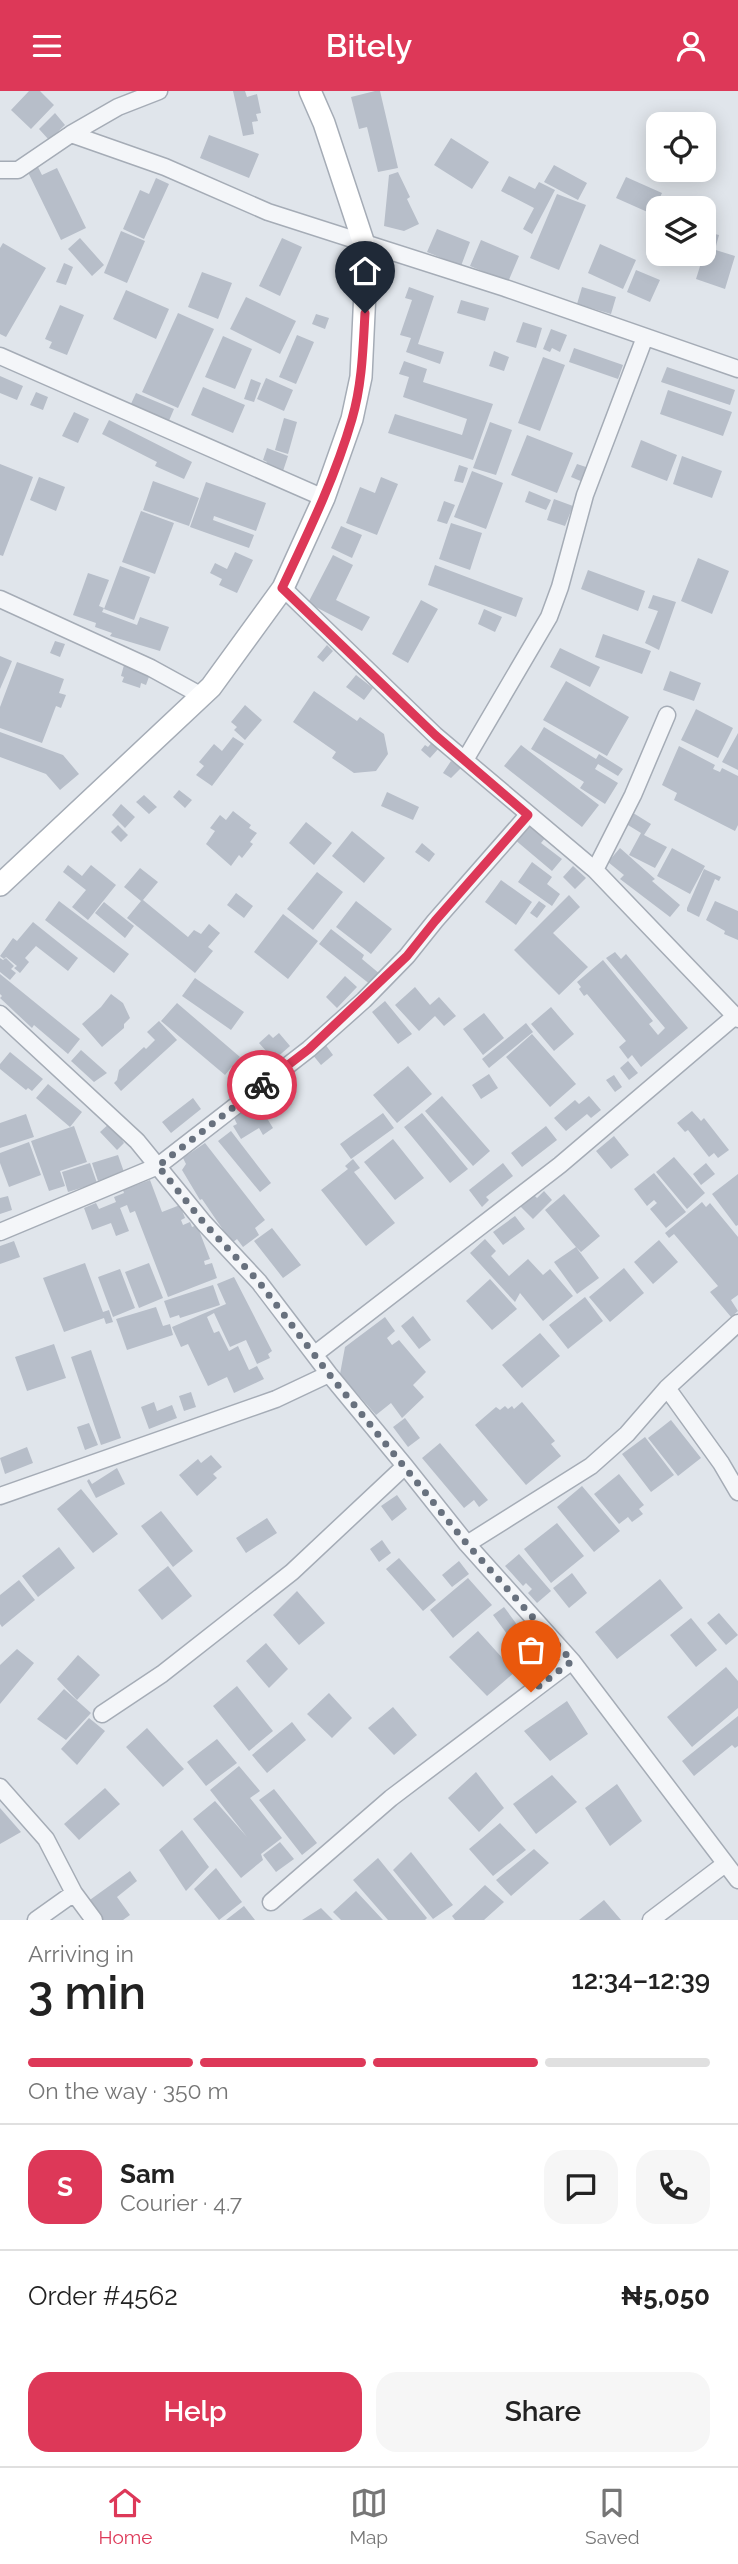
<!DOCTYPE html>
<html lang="en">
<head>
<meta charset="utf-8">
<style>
	body { margin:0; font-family:Raleway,sans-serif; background:#f6f6f6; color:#222; height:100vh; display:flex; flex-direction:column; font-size:26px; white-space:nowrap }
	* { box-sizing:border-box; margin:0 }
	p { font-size:23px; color:#767676 }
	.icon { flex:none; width:38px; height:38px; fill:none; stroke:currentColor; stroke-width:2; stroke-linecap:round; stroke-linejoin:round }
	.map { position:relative; height:1829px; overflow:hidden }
	.panel { display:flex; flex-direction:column; background:#fff; flex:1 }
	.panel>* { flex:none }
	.buttons { position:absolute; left:646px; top:21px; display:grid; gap:14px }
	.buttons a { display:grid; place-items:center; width:70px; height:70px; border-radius:14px; background:#fff; box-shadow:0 4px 18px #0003; font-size:35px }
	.pin { position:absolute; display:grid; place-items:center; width:60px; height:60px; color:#fff; margin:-72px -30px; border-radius:50% 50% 50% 0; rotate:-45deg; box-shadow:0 0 7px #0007 }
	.pin .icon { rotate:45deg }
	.courier { position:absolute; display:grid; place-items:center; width:70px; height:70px; margin:-35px; border:5px solid #dd3858; border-radius:50%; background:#fff; color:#222; box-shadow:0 2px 9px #0007 }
	.head em { font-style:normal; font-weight:600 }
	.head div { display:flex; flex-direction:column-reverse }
	.head { display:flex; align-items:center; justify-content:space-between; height:119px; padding:0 28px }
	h1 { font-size:46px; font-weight:600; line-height:52px }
	.bar { display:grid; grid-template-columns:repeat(4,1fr); gap:10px 7px; align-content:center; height:84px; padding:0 28px }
	.bar i { height:9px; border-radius:5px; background:#e0e0e0 }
	.bar .selected { background:#dd3858 }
	.bar p { grid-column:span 4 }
	.line { display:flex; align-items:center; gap:18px; padding:0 28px; border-top:2px solid #e0e0e0 }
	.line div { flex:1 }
	.round { display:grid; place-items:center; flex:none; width:74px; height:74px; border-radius:21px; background:#f6f6f6 }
	.primary-button { display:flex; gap:14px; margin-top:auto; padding:14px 28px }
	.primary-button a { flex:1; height:80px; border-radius:21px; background:#dd3858; color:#fff; font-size:28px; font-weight:600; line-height:80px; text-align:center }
	.primary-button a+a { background:#f6f6f6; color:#222 }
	header { display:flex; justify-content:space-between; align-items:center; height:91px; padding:0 28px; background:#dd3858; color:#fff; font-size:32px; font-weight:600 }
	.tab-bar { display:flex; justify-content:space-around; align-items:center; height:98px; border-top:2px solid #e0e0e0; background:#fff; font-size:19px; color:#767676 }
	.tab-bar a { display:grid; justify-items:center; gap:4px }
	.tab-bar .selected { color:#dd3858 }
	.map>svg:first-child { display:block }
	.building { fill:#b7bec9 }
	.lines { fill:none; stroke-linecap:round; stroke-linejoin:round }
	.street-casing { stroke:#a5acb6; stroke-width:19 }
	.secondary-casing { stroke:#a5acb6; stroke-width:24 }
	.street { stroke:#f4f6f9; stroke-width:16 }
	.secondary { stroke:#fff; stroke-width:21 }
	.done { stroke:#68717e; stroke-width:7; stroke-dasharray:0 12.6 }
	.route { stroke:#dd3858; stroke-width:9 }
</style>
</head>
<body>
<header><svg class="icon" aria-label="menu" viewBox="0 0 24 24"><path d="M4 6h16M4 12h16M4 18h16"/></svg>Bitely<svg class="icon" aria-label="person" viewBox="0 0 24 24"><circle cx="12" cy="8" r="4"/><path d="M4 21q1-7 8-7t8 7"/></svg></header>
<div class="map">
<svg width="738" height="1829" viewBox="0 0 738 1829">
	<rect width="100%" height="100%" fill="#e0e5eb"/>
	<path class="building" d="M29,0h11l14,14 -23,24 -20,-19z
		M233,0h12l2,6 10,-3 4,19 -5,1 2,7 -6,1 2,12 -11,2z
		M375,0h5l18,77 -20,4 -11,-45 -8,2 -8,-32z
		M55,22l10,12 -16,15 -10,-11z
		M209,44l50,19 -10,24 -49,-20z
		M451,47l38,24 -17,27 -38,-24z
		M35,70l7,14 15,-7 29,60 -25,12 -36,-74z
		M554,74l33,18 -9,17 -34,-18z
		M398,81l12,25 -3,2 12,25 -15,7 -20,-5 5,-51z
		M509,85l26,13 4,-7 16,8 -23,44 -9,-5 11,-21 -33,-17z
		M626,86l36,16 -10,21 -36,-16z
		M156,87l13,6 -25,55 -21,-10 17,-39 9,4z
		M557,103l29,11 -27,65 -29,-12z
		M437,138l33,13 -9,24 -34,-14z
		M121,140l24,10 -18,42 -23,-10z
		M707,141l12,3 -3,11 -12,-3z
		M80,147l24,27 -12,11 -24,-27z
		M282,147l20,9 -22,49 -21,-10z
		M481,149l38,16 -11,26 -38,-16z
		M3,152l43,25 -40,69 -6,-3v-86z
		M600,153l36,16 -13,29 -35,-16z
		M706,156l29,9 -10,33 -29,-10z
		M64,172l9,4 -7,18 -10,-3z
		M636,179l24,10 -10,22 -23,-10z
		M202,181l30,11 -14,36 -30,-12z
		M409,196l25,9 -16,48 26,8 -4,12 -34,-12 5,-14 -11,-3 12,-35 -7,-2z
		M582,196l34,10 -5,17 -34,-10z
		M126,199l43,19 -13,30 -43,-20z
		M246,206l50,24 -16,33 -50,-25z
		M461,209l28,8 -4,13 -28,-8z
		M60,214l24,10 -17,40 -18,-7 3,-6 -7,-3z
		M178,222l36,16 -36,79 -36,-16z
		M316,223l13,4 -4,11 -13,-5z
		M523,231l19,6 -6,20 -20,-6z
		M551,238l16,6 -7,17 -8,-4 -2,4 -7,-3z
		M297,244l17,7 -18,42 -17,-7z
		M223,245l29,13 -17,40 -30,-12z
		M574,257l49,17 -5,14 -49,-17z
		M494,260l15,6 -5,14 -15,-5z
		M543,266l22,8 -25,66 -22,-8z
		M404,270l23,8 -4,13 70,22 -20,56 -85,-27 7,-19 67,21 5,-16 -64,-22 6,-20 -10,-3z
		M667,276l68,23 -5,15 -69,-23z
		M0,285l23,10 -6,14 -17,-7z
		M266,287l27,12 -9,21 -27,-12z
		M251,288l10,4 -7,19 -10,-3z
		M203,296l42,18 -12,28 -42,-18z
		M668,299l64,22 -9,24 -63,-22z
		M36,301l12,5 -5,13 -13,-5z
		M136,302l38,16 -6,14 -38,-17z
		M74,321l15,7 -11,24 -16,-7z
		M284,327l13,4 -9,32 -13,-4z
		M109,329l83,42 -8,17 -29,-13 2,-4 -55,-28z
		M490,331l22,8 -16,45 -23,-7z
		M527,344l46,18 -16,40 -46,-18z
		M641,349l36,15 -10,26 -36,-14z
		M267,357l21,8 -6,18 -16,-9 1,-3 -4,-2z
		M682,365l40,15 -10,27 -39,-14z
		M0,373l33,13 -30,79 -3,-1z
		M577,373l12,4 -6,14 -12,-5z
		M459,374l9,3 -5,15 -9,-2z
		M472,380l31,12 -17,46 -32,-12z
		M39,386l26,10 -9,24 -26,-11z
		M381,386l17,7 -21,51 -31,-12 14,-36 15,6z
		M153,390l46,17 -10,28 -46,-16z
		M206,391l60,21 -10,28 -42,-15 -1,4 41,15 -5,13 -59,-21z
		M529,400l22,9 -5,10 -21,-8z
		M554,408l19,7 -8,20 -18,-6z
		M444,410l11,4 -8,19 -10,-3z
		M141,420l33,12 -19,51 -33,-12z
		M451,432l31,10 -12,37 -31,-11z
		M341,435l21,9 -10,23 -21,-10z
		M235,461l18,8 -16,33 -18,-8 3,-6 -12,-6 5,-10 12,6z
		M333,464l20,10 -17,35 34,17 -8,14 -54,-28z
		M698,467l31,13 -17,43 -31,-13z
		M435,474l88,33 -7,19 -88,-32z
		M120,475l30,11 -16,43 -30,-11z
		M588,479l57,21 -7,20 -57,-22z
		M88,482l21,7 -10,26 5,2 -2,4 35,13 3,-8 29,10 -9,24 -50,-15 2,-3 -17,-6 1,-4 -23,-8z
		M653,504l23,7 -17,48 -14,-7 13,-32 -10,-3z
		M421,509l17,9 -30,54 -16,-9z
		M484,518l18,8 -7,15 -17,-8z
		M603,543l48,17 -9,23 -47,-17z
		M55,550l10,3 -5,13 -10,-4z
		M327,554l6,6 -10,11 -6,-5z
		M560,557l40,19 -10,20 -40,-20z
		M0,565l12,5 -12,28z
		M17,571l47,17 -5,14 7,2 -5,13 -5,-2 -14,37 -42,-15v-21z
		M124,574l26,9 -4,11 -5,-2 -1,5 -18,-6 2,-5 -3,-1z
		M670,580l31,12 -7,18 -31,-11z
		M356,584l17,13 -9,12 -18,-13z
		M566,590l63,36 -22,39 -64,-36z
		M314,600l43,30 3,-4 24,17 4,20 -12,17 -22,2 -22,-15 4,-6 -43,-30z
		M245,614l17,15 -17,20 -11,-10 3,-3 -6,-5z
		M696,618l37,19 -15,30 -37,-18z
		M544,636l52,32 3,-5 24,15 -5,7 -20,-12 -3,5 23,14 -13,21 -25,-16 4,-6 -53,-33z
		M0,641l63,23 16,19 -19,16 -14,-16 -46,-17z
		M738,642v37l-16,-8z
		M233,646l11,7 -32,42 -16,-11 8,-9 -5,-4 15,-18 8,7z
		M432,651l7,6 -9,10 -9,-8 4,-5 3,2z
		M521,654l78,60 -17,22 -78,-61z
		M679,655l36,19 -2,4 7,3 2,-4 16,8v49l-3,6 -61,-31 3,-7 -15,-8z
		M451,670l10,7 -10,10 -8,-5z
		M179,699l13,10 -7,8 -12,-11z
		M387,701l32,15 -6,13 -32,-14z
		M144,704l13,12 -8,7 -13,-12z
		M121,713l14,13 -10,11 -13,-13z
		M233,720l18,14 -2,3 8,5 -7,9 3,2 -11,14 -3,-3 -8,11 -25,-22 9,-13 -5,-3 10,-13 6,5z
		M630,720l21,13 -7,11 23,12 -12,21 -26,-13 12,-22 -18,-11z
		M306,731l26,21 -18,22 -25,-22z
		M527,731l19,15 -5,6 21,16 -10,12 -38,-32z
		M118,734l10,10 -7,7 -10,-10z
		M352,740l33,27 -21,25 -32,-27z
		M422,752l13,11 -6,8 -14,-10z
		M620,757l35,31 -3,2 28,24 -10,12 -50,-38 4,-4 -16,-13z
		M672,757l33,18 -15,28 -33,-18z
		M532,771l20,15 -5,7 13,10 -8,12 -34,-24z
		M68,774l14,11 9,-11 25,20 -28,35 -16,-13 14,-17 -23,-18z
		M573,775l13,12 -11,11 -12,-12z
		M140,777l18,14 -15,18 45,37 6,-7 7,4 8,-10 11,9 -12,14 5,4 -18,22 -68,-55 14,-17 -17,-14z
		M704,778l17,8 -2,4 -4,-2 -16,38 -12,-6v-3z
		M317,781l26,20 -30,38 -26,-21z
		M501,789l31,22 -16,23 -31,-23z
		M236,802l17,13 -9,12 -17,-13z
		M569,804l11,12 -27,26 35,34 -29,28 -45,-45z
		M59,810l70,53 -15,19 -69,-53z
		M356,810l36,28 -21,25 -35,-27z
		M539,810l7,5 -9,12 -7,-5z
		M715,810l23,10v29l-14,-6 1,-3 -19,-11z
		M104,811l30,24 -9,12 -30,-25z
		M283,823l35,27 -30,38 -34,-27z
		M33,831l45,36 -10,13 -32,-25 -11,12 4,4 -9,11 -6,-5 3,-2 -11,-9 -2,2 -4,-3 13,-18 4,3z
		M331,838l33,26 -2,4 18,15 -9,11 -52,-41z
		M615,861l6,7 5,-5 62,74 -47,39 -9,-12 -4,4 -9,-12 7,-6 -39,-47 -3,2 -5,-7 2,-2 -4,-5 26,-22 50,61 -4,3 9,11 7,-7 -59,-70z
		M0,867l3,2 3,-2 8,8 -3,3 5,4 -6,7 -10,-8z
		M0,883l80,65 -12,15 -34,-29 -2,3 -32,-30 2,-2 -2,-2z
		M345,885l12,11 -20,21 -11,-11z
		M195,887l49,34 -13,18 -49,-34z
		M415,896l15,18 9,-8 17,19 -12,10 -9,-10 -16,15 -24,-26z
		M111,903l12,9 7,15 -6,6v4l-22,19 -20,-23 19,-17z
		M385,910l27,33 -14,10 -26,-32z
		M177,912l63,54 -15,18 -64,-54z
		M551,916l23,27 -20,17 -23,-27z
		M484,922l20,25 -21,17 -20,-26z
		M159,930l18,19 -56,51 -7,-8 3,-3 2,-10 25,-23 2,2 9,-9 -8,-8z
		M526,932l7,9 -44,36 -7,-9z
		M279,942l11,13 -16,14 -15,-17 10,-9 4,4z
		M532,943l44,50 -26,23 -44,-50z
		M325,953l8,11 -12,10 -9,-11z
		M81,959l26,23 -13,9 -23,-21z
		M10,961l33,27 -11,12 -4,-3 -2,2 -26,-21v-5z
		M628,970l10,12 -9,7 -9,-12z
		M408,975l24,28 -35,29 -24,-28z
		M489,983l9,14 -17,11 -9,-14z
		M614,984l8,12 -7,5 -9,-12z
		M48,993l34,28 -12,15 -34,-29z
		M442,1005l48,55 -17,15 -48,-55z
		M589,1005l12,14 -10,8 -4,-4 -21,17 -12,-13 21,-18 4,4z
		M193,1007l8,11 -30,24 -9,-11z
		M257,1011l16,26 -10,7 -4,-7 -18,11 -8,-13 4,-2 -4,-8z
		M692,1020l9,10 3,-3 25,32 -11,8 -4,-5 -5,4 -21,-27 -3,2 -8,-9z
		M383,1022l11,15 -43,31 -11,-15z
		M422,1022l46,56 -18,14 -46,-56z
		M26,1023l8,23 -34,11v-25z
		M111,1031l14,15 -3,3 2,3 -7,7 -17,-18z
		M74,1035l13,36 -27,9 5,15 -16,5 -18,-50z
		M546,1035l11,14 -35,27 -11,-14z
		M231,1040l40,52 -11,9 -42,-51z
		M614,1045l15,19 -18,14 -15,-18z
		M393,1048l31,39 -29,22 -31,-38z
		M29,1051l12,33 -32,12 -9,-24v-10z
		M205,1052l60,77 -10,8 4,7 -16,12 -6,-8 -5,4 -30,-44 -2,1 -18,-30 4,-6 -3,-6z
		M118,1064l6,17 -26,9 -6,-18z
		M674,1066l31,36 -18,16 -31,-37z
		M353,1068l7,9 -6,4 41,51 -29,23 -45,-56 27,-21 -3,-3z
		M90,1072l7,20 -29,9 -6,-20z
		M503,1072l10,13 -27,21 3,3 -7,7 -13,-17z
		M706,1072l9,11 -14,11 -8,-11z
		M654,1082l32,39 -20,16 -16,-19 7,-6 -3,-3 -7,6 -13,-17z
		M738,1083v51l-2,1 -24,-32z
		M150,1089l12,32 18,-7 5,13 -4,2 2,5 7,-3 2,5 5,-2 13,34 -6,2 1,4 7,-2 5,15 -49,19 -33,-86 -5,2 -3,-8 -7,3 9,23 -13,5 -5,-13 -19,7 -8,-22 12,-5 3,6 17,-7 -2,-5 10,-4 -1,-3z
		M544,1100l8,9 -19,19 -13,-13 12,-13 5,5z
		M564,1103l36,42 -19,16 -5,-5 23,31 -22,16 -23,-32 22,-15 -31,-37z
		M8,1105l4,14 -12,4v-16z
		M702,1111l4,5 4,-4 28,34v58l-7,5 7,11 -7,6 -21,-25 8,-6 -44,-52 -5,4 -4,-5z
		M515,1125l10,13 -22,16 -10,-13z
		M272,1137l29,37 -18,13 -29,-37z
		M485,1148l11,12 -5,5 18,20 19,-17 15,16 7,-6 23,27 -30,25 -23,-28 -5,9 -45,-49z
		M659,1149l19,22 -25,22 -19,-22z
		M14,1150l6,16 -20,7v-18z
		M85,1172l18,49 6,-2 4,12 -7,2 -2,-6 -40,14 -21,-54z
		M149,1172l14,35 -24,10 -14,-36z
		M624,1177l20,25 -34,29 -21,-25z
		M120,1178l15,39 -22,9 -15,-40z
		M234,1186l38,74 -4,3 2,4 -13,6 -11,-24 -16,7 -16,-34 -7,4 7,16 5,-2 10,20 9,-5 11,24 8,-4 7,13 -30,14 -7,-16 -19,9 -20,-42 -7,3 -9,-20 54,-23 -9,-20z
		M490,1188l27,30 -25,21 -26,-29z
		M213,1194l7,20 -40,13 -1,-3 -9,3 -6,-17z
		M585,1206l18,24 -35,28 -19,-24z
		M156,1216l7,19 7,-2 3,11 -46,15 -11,-31z
		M413,1225l18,24 -12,9 -18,-23z
		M385,1226l10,14 -8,7 5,7 7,-5 27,32 -13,13 11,12 -22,21 -11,-15 -15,12 -36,-41 5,-27z
		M540,1242l20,23 -38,32 -20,-23z
		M54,1253l12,34 -39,13 -12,-34z
		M91,1259l30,88 -20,7 -30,-88z
		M191,1301l5,15 -12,4 -5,-15z
		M154,1311l3,9 15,-6 5,13 -28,11 -8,-22z
		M522,1311l33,39 -4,3 10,12 -35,29 -51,-60 21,-18 4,3 5,-4 3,3 4,-3 2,3z
		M405,1327l15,20 -12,9 -15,-20z
		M671,1329l30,38 -23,18 -30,-38z
		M89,1332l9,22 -13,5 -8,-23z
		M645,1346l29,38 -23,17 -29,-38z
		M440,1352l48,57 -9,7 -5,-7 -10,8 -42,-50z
		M27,1356l6,16 -28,11 -5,-16z
		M211,1364l11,12 -9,7 4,4 -20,18 -18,-21 19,-16 3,4z
		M117,1377l8,16 -29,14 -9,-17 2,-2 3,5z
		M619,1383l25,31 -5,4 4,5 -11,8 -4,-5 -9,7 -25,-30z
		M582,1395l38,45 -26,21 -37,-45z
		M81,1398l37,45 -25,19 -36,-44z
		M397,1404l10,14 -15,12 -11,-15z
		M161,1420l32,40 -20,16 -32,-41z
		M267,1427l10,15 -31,20 -10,-15z
		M557,1432l27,33 -33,27 -27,-34z
		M382,1449l9,13 -12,9 -9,-13z
		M59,1456l16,21 -37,29 -16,-21z
		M519,1463l32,37 -14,12 -9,-10 4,-4 -6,-6 -3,3 -18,-20z
		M399,1467l37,42 -13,11 -37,-42z
		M459,1470l10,13 -17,13 -10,-12z
		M168,1475l24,30 -30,24 -24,-30z
		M572,1482l15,20 -18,15 -16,-20z
		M468,1487l24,27 -39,33 -23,-28z
		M660,1488l23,29 -66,51 -22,-27z
		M19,1489l16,20 -33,27 -2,-3v-29z
		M297,1500l28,32 -26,22 -26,-30z
		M504,1516l37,50 -11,8 -37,-50z
		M719,1522l19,22 -12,10 -19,-22z
		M691,1527l26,32 -21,17 -26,-32z
		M478,1540l37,41 -28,24 -38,-39z
		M266,1552l22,26 -19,19 -23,-27z
		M17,1558l17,14 -34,41v-39z
		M78,1564l22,20 -23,25 -20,-21z
		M726,1576l12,14v27l-46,39 -25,-30z
		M237,1595l36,45 -24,20 -36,-45z
		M64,1598l27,24 -25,27 -29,-21z
		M329,1602l23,25 -20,20 -25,-24z
		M567,1610l21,33 -38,27 -26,-30z
		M393,1616l24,28 -23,20 -26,-27z
		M738,1625v30l-3,2 -3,-3 -38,31 -12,-15z
		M89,1627l16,13 -28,34 -16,-16z
		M292,1631l14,18 -39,33 -15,-18z
		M147,1637l37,41 -21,18 -37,-40z
		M217,1648l20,24 -31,23 -19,-24z
		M239,1675l21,25 -10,7 32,40 -21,16 2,6 -22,18 -48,-59 22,-18 32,36 -37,-47z
		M476,1681l28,36 -25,24 -31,-34z
		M552,1684l25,27 -41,32 -23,-30z
		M617,1693l25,37 -32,25 -25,-38z
		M105,1697l15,16 -41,36 -15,-16z
		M274,1698l43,54 -15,12 -43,-55z
		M0,1717l21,24 -21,12z
		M500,1732l26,27 -33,26 -24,-27z
		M182,1739l27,37 -23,24 -27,-41z
		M280,1751l14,17 -18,13 -13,-17z
		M534,1758l15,14 -38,33 -15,-16z
		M411,1761l42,53 -20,14 -40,-49z
		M378,1767l49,60 -2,2h-37l-35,-40z
		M216,1777l26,34 -23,18 -25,-31z
		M130,1780l7,10 -20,16 13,18 -7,5h-23l-13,-18z
		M485,1794l19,17 -20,18h-29l-3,-4z
		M356,1800l27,29h-42l-8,-8z
		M604,1809l17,20h-42z
		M244,1815l11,14h-29z
		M321,1817l12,12h-31z"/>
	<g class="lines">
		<defs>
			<path id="street" d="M71,43l94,33 103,45 237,76 233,81
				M0,79h18l53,-36 47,-27 41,-16
				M0,265l324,142
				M283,497l152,147 160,135 143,149
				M0,508l151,69 51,28
				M465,669l84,-143 11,-30 25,-92 60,-158
				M595,779l38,-75 34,-80
				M0,923l137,127 67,82 55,59 70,92 76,92 62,78 105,117 166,219
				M0,1141l158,-66 151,-117 55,-49 43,-44 28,-35 93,-106
				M315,1263l245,-189 174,-148
				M667,1297l54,75 17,29
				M0,1405l276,-97 53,-25
				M467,1453l124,-78 36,-32 40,-46 71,-65
				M102,1623l60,-40 130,-102 113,-106
				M0,1696l46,52 28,54 20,27
				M271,1811l120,-104 181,-137
				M36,1829l38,-27
				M651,1829l74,-56"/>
			<path id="secondary" d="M0,794l211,-198 72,-99 41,-90 28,-79 9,-42 4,-86 -2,-50 -39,-118 -14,-32"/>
		</defs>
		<use href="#street" class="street-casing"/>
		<use href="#secondary" class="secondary-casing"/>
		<use href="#street" class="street"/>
		<use href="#secondary" class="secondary"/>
	</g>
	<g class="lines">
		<path class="done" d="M262,994l-104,81 46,57 55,59 70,92 138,170 105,117 -41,31"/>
		<path class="route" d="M262,994l47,-36 98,-93 28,-35 93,-106 -93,-80 -153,-147c26,-55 53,-110 70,-169 10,-34 11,-70 13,-106"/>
	</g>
</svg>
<div class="buttons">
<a><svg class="icon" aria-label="locate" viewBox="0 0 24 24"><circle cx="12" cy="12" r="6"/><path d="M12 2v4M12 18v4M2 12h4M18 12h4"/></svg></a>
<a><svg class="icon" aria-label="layers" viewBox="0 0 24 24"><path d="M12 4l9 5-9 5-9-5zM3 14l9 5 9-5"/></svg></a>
</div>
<div class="pin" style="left:531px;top:1601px;background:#ea580c"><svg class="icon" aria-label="bag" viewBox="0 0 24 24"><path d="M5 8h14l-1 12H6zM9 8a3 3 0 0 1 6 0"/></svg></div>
<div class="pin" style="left:365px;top:222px;background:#1f2937"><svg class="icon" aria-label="home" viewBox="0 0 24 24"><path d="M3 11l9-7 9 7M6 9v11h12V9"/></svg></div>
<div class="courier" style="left:262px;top:994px"><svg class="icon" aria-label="bike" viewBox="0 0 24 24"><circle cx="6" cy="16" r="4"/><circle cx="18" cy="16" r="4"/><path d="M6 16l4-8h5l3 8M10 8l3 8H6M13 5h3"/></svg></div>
</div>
<section class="panel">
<div class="head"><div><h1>3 min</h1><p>Arriving in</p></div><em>12:34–12:39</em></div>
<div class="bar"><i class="selected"></i><i class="selected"></i><i class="selected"></i><i></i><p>On the way · 350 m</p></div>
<div class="line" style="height:126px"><b class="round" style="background:#dd3858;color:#fff">S</b><div><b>Sam</b><p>Courier · 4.7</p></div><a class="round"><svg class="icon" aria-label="chat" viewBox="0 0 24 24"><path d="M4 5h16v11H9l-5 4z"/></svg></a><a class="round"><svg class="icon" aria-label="phone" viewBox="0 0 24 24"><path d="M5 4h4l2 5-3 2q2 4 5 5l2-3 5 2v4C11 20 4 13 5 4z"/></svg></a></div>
<div class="line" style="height:91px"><div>Order #4562</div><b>₦5,050</b></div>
<div class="primary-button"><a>Help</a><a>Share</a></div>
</section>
<nav class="tab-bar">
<a class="selected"><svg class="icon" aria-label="home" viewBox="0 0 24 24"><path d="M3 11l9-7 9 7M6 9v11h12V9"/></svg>Home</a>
<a><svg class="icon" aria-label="map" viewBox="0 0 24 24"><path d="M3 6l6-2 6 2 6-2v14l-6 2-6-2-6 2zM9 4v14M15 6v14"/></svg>Map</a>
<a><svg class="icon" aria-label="saved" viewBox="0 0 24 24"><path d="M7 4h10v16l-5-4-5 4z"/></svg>Saved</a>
</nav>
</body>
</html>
